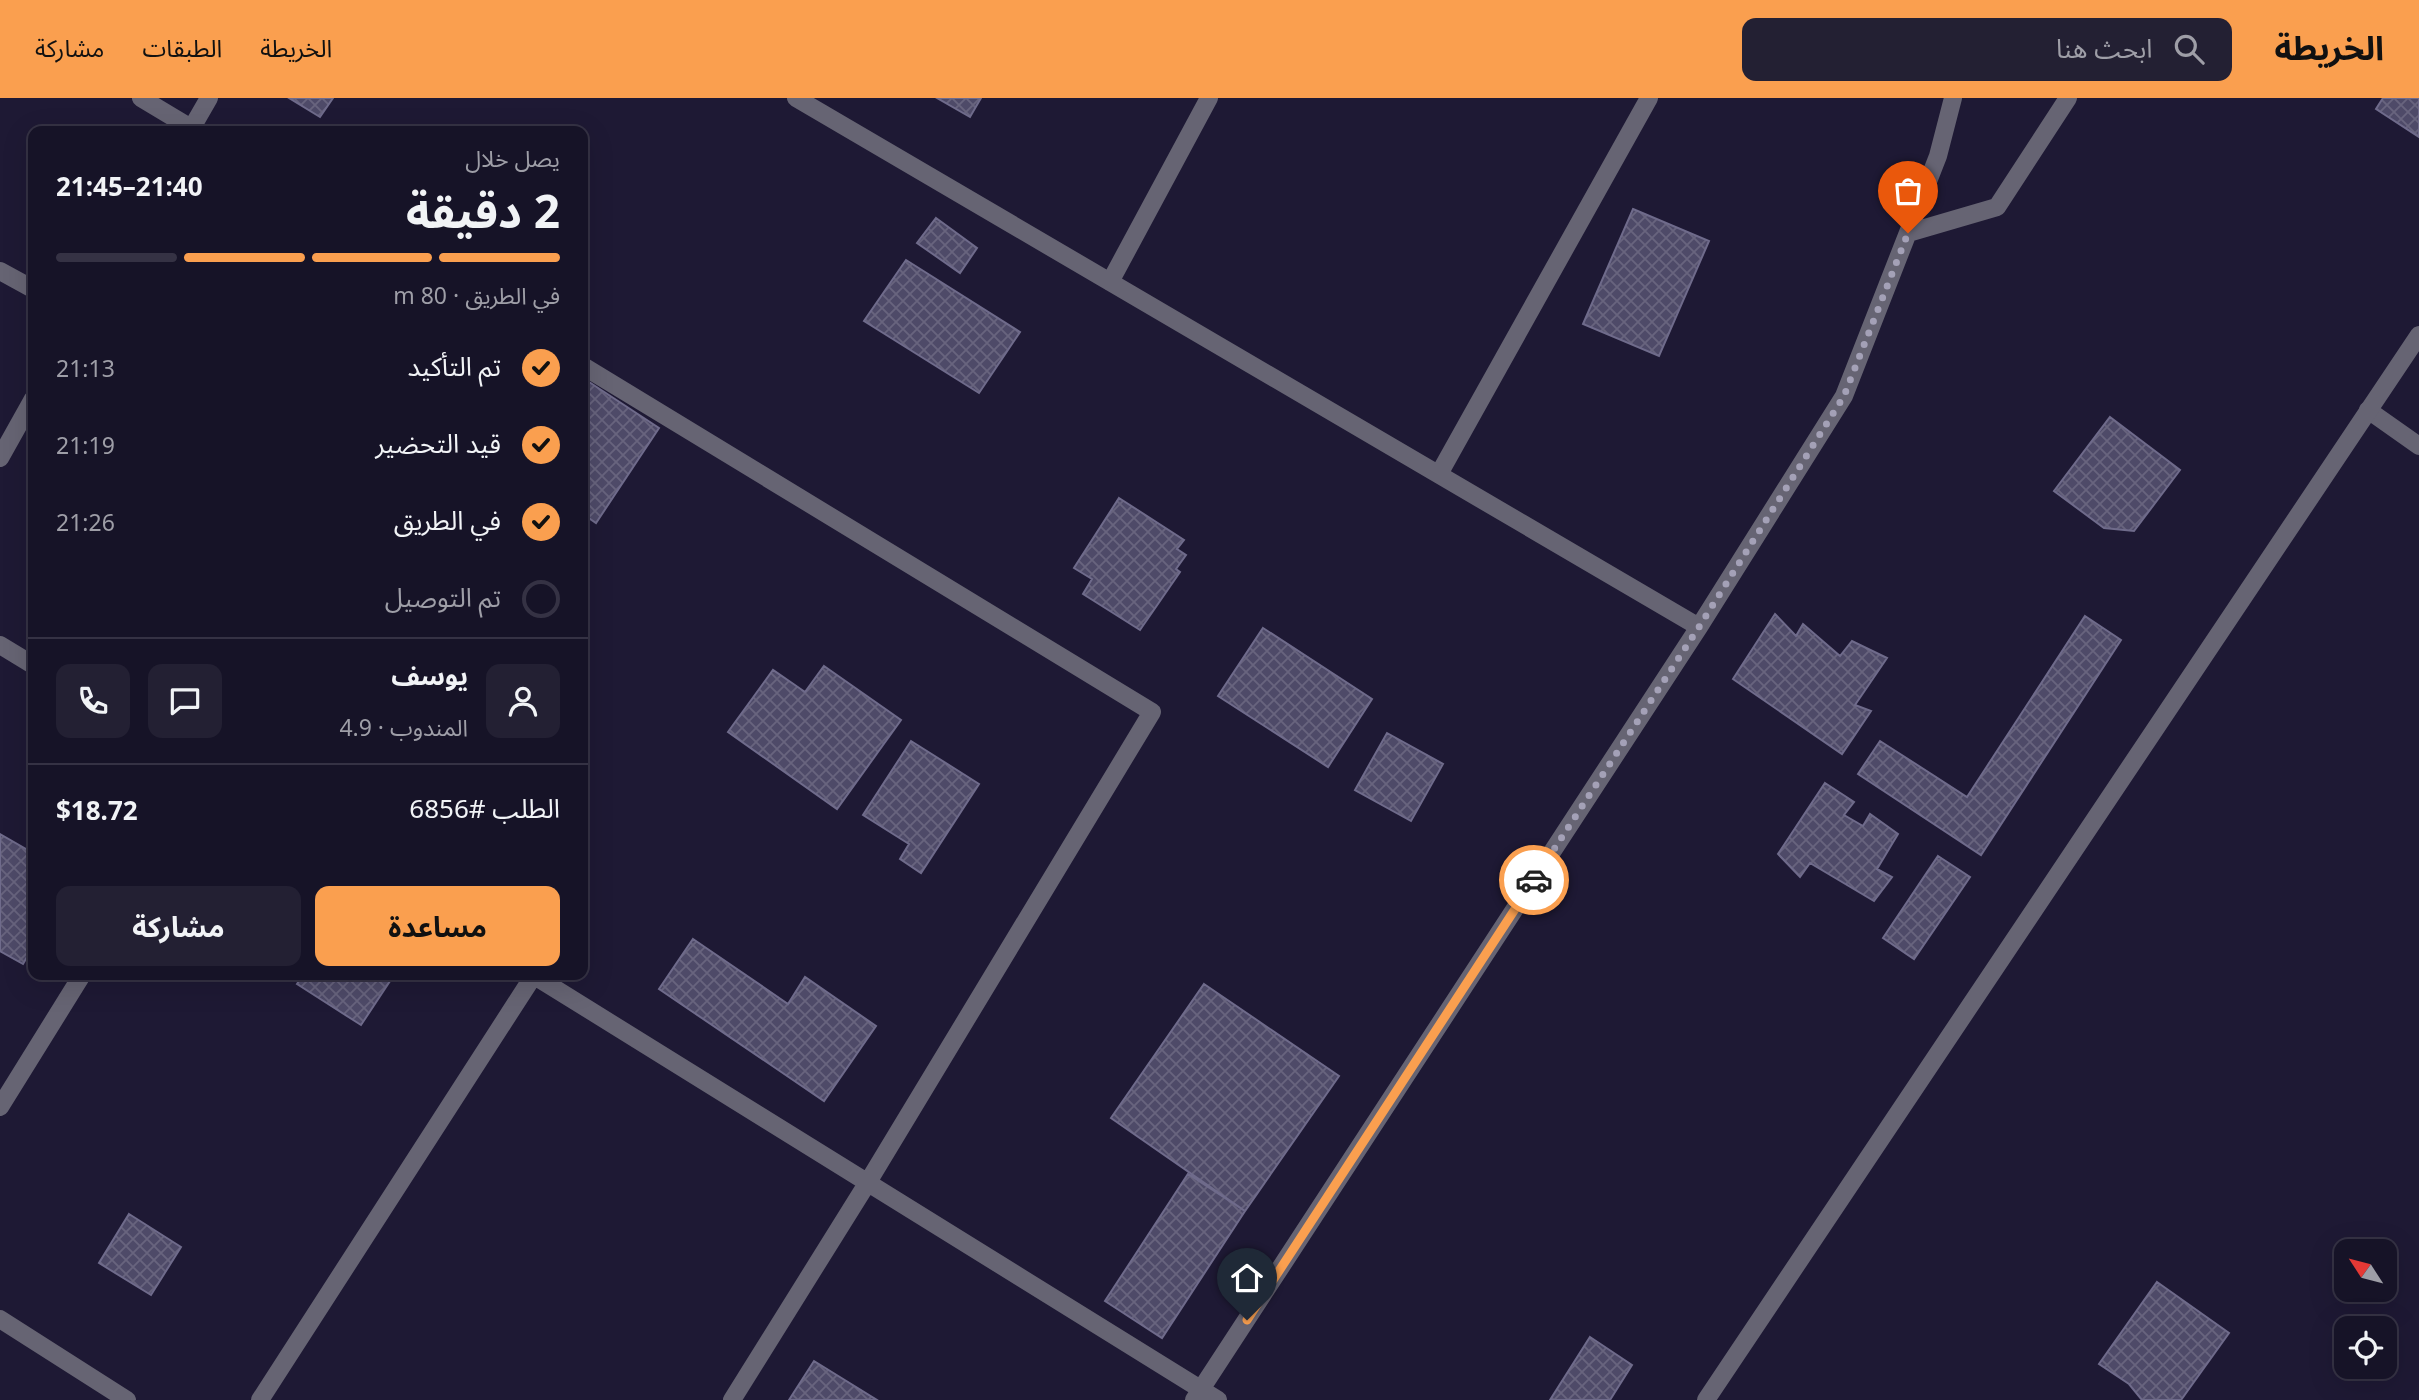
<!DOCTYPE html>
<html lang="ar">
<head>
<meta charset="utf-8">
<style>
	body { margin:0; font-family:"Noto Sans","Noto Sans Arabic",sans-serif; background:#232033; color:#f1f3f6; direction:rtl; height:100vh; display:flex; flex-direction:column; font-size:26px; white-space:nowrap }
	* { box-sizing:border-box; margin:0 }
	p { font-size:23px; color:#9e9ea7 }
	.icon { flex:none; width:38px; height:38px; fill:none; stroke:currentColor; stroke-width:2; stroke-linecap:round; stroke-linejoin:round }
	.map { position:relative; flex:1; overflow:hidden; direction:ltr }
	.side { position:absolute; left:28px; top:28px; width:560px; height:854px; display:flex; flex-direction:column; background:#161327; border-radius:14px; box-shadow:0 7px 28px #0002,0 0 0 2px #353244; direction:rtl }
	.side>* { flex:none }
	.needle { width:46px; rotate:306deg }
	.fabs { position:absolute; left:2334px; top:1141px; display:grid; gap:14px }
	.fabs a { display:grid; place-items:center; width:63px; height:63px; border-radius:14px; background:#161327; box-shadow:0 7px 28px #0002,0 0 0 2px #353244; font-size:35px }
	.pin { position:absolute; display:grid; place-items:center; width:60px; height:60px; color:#fff; margin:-72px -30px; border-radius:50% 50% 50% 0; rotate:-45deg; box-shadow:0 0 7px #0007 }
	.pin .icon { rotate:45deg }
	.courier { position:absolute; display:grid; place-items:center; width:70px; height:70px; margin:-35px; border:5px solid #fa9f4f; border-radius:50%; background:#fff; color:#222; box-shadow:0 2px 9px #0007 }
	.head em { font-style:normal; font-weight:700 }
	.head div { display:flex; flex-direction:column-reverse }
	.head { display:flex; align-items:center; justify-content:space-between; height:119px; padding:0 28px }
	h1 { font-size:46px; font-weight:700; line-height:52px }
	.bar { display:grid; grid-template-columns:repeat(4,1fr); gap:10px 7px; align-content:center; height:84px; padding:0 28px }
	.bar i { height:9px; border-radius:5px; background:#353244 }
	.bar .selected { background:#fa9f4f }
	.bar p { grid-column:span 4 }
	.line { display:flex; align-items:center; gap:18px; padding:0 28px; border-top:2px solid #353244 }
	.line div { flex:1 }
	.round { display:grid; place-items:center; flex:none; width:74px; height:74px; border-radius:14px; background:#232033 }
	ol { padding:0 28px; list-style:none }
	li { display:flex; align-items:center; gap:21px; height:77px }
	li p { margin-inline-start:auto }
	li .icon { padding:7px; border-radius:50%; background:#fa9f4f; color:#111; stroke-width:4 }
	li:last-child { color:#9e9ea7 }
	li i { width:38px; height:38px; border:4px solid #353244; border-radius:50% }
	.action { display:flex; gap:14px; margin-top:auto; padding:14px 28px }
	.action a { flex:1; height:80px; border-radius:14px; background:#fa9f4f; color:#111; font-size:28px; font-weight:700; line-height:80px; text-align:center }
	.action a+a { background:#232033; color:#f1f3f6 }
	header { display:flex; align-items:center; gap:42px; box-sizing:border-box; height:98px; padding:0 35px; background:#fa9f4f; color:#111 }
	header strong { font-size:33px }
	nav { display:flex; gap:38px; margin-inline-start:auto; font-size:24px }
	.search { width:490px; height:63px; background:#232033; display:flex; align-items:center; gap:18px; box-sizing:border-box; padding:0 24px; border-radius:14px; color:#9e9ea7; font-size:26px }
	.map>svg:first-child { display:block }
	.building { fill:url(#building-cross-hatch); stroke:#6f6b8b; stroke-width:2 }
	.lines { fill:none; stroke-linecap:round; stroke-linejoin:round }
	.minor { stroke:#666473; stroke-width:18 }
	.tertiary { stroke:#666473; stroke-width:18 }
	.done { stroke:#a4a1b7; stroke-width:7; stroke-dasharray:0 12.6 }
	.route { stroke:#fa9f4f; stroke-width:9 }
</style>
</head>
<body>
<header>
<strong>الخريطة</strong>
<div class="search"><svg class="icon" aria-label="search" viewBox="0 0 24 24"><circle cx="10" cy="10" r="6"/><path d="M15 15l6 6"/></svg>ابحث هنا</div>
<nav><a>الخريطة</a><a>الطبقات</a><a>مشاركة</a></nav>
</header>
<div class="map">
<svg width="2419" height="1302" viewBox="0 0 2419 1302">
	<defs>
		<pattern id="building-cross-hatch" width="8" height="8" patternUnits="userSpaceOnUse" patternTransform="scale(1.75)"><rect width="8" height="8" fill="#4e4a68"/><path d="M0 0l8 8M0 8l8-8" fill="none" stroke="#68647e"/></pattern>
	</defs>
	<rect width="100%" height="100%" fill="#1e1934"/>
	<path class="building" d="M289,0h44l-13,19z
		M937,0h44l-11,19z
		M2383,0h36v39l-43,-28z
		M1633,111l76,32 -50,115 -76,-32z
		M936,120l41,30 -17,25 -43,-30z
		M906,162l114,72 -41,61 -115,-72z
		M583,280l76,50 -63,95 -13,-9z
		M2110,319l70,53 -46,61 -30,-3 -50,-37z
		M1119,400l65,42 -7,9 9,6 -10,14 4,3 -40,58 -57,-36 9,-15 -18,-11z
		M1775,516l21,22 7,-12 37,32 12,-15 35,17 -32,47 16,6 -29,43 -109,-75z
		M2085,518l36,24 -140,215 -123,-81 22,-33 87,56z
		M1263,530l109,71 -44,68 -110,-71z
		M824,568l77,54 -64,89 -109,-77 45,-62 32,22z
		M1387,635l56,31 -32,57 -56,-31z
		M911,643l68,43 -58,89 -21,-14 9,-15 -46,-29z
		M1825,685l29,19 -10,13 19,11 7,-12 28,20 -21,35 15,8 -18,24 -64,-38 -10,14 -22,-23z
		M0,736l33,19v94l-10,17 -23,-13z
		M1938,758l32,21 -56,82 -31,-21z
		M693,841l95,65 17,-27 71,49 -52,75 -165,-112z
		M303,877h91l-33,50 -64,-41z
		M1204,886l135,92 -94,135 -134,-93z
		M1188,1076l57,37 -83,127 -57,-37z
		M129,1116l52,33 -30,48 -52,-32z
		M2157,1184l72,51 -48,67h-39l-13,-16 -30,-20z
		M1590,1239l42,28 -22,35h-60z
		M814,1263l63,39h-88z"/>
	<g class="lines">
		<path class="minor" d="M141,0l55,33
			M796,0l903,529
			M190,33l19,-33
			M1908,135l89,-26 71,-109
			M0,173l33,18
			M1110,184l99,-184
			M583,268l569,346 -284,470 -136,218
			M2368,312l51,36
			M0,360l33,-59
			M1439,376l210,-376
			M0,547l33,20
			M533,877l685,425
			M0,1009l82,-132
			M0,1221l127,81
			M260,1302l274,-425
			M1194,1302l505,-773 145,-231 94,-240 15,-58"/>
		<path class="tertiary" d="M1706,1302l713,-1065"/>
	</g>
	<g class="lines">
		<path class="done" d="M1534,782l165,-253 145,-231 64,-163"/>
		<path class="route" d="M1247,1222l287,-440"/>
	</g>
</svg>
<div class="fabs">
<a><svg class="needle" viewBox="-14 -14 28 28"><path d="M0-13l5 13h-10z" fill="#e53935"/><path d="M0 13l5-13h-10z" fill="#9e9ea7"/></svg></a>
<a><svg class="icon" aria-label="locate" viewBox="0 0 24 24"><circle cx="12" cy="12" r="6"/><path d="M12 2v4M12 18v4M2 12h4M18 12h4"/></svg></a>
</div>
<div class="pin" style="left:1908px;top:135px;background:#ea580c"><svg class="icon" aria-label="bag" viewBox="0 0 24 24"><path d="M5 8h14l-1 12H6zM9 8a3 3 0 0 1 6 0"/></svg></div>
<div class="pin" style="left:1247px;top:1222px;background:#1f2937"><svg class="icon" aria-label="home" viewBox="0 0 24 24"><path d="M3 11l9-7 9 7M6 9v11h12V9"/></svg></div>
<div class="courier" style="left:1534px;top:782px"><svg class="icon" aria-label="car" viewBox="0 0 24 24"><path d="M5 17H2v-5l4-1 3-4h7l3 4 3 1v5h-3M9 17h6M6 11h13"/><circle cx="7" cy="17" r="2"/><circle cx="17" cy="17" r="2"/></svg></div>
<section class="side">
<div class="head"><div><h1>2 دقيقة</h1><p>يصل خلال</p></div><em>21:40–21:45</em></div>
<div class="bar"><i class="selected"></i><i class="selected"></i><i class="selected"></i><i></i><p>في الطريق · 80 m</p></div>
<ol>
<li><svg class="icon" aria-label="check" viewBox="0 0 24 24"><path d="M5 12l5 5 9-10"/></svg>تم التأكيد<p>21:13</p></li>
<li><svg class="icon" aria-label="check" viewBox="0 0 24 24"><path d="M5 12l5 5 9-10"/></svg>قيد التحضير<p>21:19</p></li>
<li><svg class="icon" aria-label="check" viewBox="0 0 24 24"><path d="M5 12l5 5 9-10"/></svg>في الطريق<p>21:26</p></li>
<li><i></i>تم التوصيل</li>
</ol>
<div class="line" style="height:126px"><a class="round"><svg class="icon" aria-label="person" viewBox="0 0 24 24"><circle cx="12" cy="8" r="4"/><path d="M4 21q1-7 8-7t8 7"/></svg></a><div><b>يوسف</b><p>المندوب · 4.9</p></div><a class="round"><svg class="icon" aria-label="chat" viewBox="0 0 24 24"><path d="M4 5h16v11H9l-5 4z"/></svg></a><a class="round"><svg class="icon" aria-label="phone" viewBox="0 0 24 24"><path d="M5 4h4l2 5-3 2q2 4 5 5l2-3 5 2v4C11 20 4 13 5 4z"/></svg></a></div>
<div class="line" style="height:91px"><div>الطلب #6856</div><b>$18.72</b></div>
<div class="action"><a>مساعدة</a><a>مشاركة</a></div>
</section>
</div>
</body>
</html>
